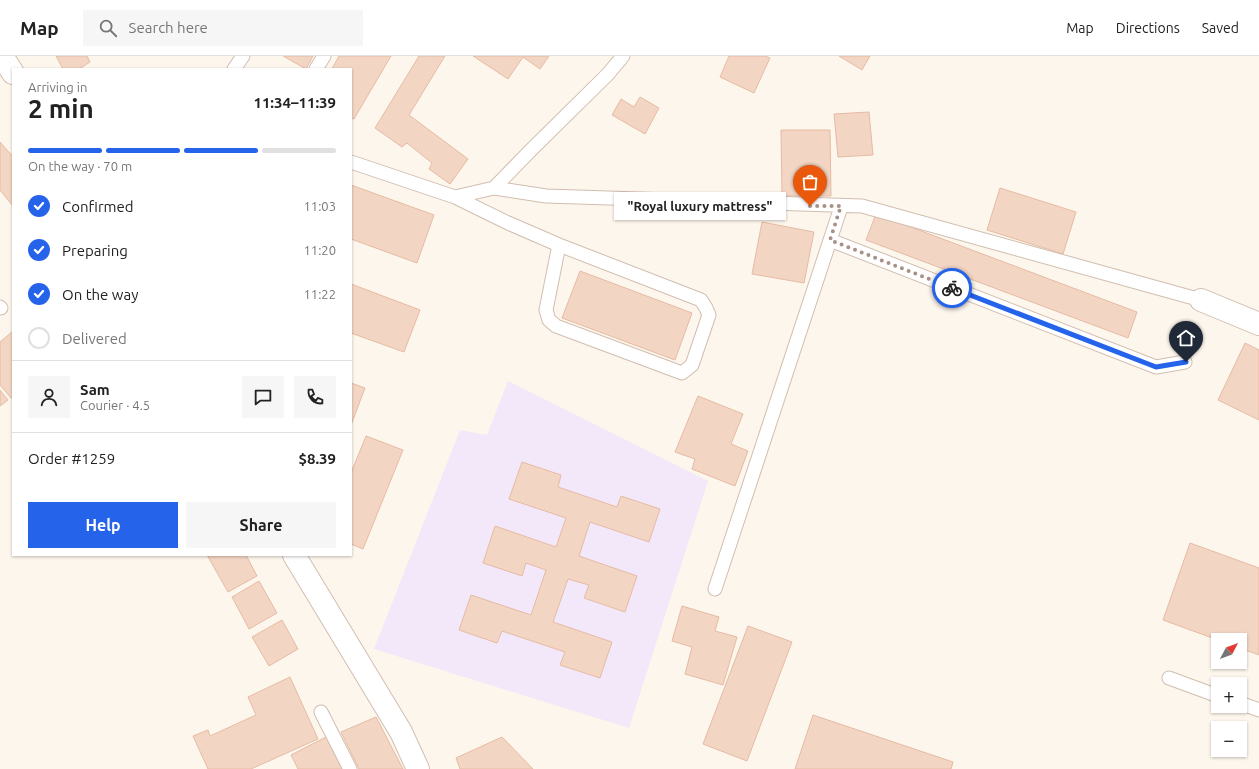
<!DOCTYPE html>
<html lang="en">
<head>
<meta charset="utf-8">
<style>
	body { margin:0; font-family:Ubuntu,sans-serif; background:#f6f6f6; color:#222; height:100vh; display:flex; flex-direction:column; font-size:15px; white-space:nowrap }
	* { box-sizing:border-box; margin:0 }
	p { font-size:13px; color:#767676 }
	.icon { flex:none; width:22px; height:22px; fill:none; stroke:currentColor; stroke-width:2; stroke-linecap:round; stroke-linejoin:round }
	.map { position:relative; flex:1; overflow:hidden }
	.drawer { position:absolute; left:12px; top:12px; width:340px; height:488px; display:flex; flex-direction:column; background:#fff; border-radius:0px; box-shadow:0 1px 3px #0004 }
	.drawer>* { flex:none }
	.needle { width:26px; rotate:49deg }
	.buttons { position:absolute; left:1211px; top:577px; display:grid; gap:8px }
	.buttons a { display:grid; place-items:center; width:36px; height:36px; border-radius:0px; background:#fff; box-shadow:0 1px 3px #0004; font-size:20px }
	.pin { position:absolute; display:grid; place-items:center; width:34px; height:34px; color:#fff; margin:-41px -17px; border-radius:50% 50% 50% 0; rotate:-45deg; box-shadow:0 0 4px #0007 }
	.pin .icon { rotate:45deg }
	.courier { position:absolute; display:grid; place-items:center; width:40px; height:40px; margin:-20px; border:3px solid #2563eb; border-radius:50%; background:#fff; color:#222; box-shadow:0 1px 5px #0007 }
	.bubble { position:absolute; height:28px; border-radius:0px; background:#fff; box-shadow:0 1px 3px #0004; font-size:13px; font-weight:700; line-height:28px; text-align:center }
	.headline em { font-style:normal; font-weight:700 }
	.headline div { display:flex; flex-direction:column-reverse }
	.headline { display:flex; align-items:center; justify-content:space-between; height:68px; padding:0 16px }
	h1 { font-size:26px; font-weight:700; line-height:30px }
	.bar { display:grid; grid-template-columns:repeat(4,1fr); gap:6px 4px; align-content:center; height:48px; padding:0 16px }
	.bar i { height:5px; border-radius:3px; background:#e0e0e0 }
	.bar .current { background:#2563eb }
	.bar p { grid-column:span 4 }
	.line { display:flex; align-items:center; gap:10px; padding:0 16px; border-top:1px solid #e0e0e0 }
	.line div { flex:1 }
	.round { display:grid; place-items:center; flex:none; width:42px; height:42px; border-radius:0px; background:#f6f6f6 }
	ol { padding:0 16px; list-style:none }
	li { display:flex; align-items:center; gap:12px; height:44px }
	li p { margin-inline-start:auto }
	li .icon { padding:4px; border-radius:50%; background:#2563eb; color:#fff; stroke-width:4 }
	li:last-child { color:#767676 }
	li i { width:22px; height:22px; border:2px solid #e0e0e0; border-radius:50% }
	.primary-button { display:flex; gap:8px; margin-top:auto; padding:8px 16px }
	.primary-button a { flex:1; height:46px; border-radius:0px; background:#2563eb; color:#fff; font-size:16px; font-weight:700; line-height:46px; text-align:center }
	.primary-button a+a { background:#f6f6f6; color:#222 }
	header { display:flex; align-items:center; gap:24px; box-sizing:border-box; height:56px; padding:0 20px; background:#fff; border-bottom:1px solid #e0e0e0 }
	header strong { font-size:19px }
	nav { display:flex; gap:22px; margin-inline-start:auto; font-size:14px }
	.search { width:280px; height:36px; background:#f6f6f6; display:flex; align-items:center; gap:10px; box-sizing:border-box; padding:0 14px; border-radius:0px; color:#767676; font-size:15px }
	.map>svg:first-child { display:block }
	.education { fill:#f3e8fa }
	.building { fill:#f3d5c3; stroke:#e6bba3 }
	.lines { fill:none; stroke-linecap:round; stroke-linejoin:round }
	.lane-casing { stroke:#d1beb0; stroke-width:15 }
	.street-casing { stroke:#d1beb0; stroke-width:24 }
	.lane { stroke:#fff; stroke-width:13 }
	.street { stroke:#fff; stroke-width:22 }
	.done { stroke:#a89285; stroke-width:4; stroke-dasharray:0 7.2 }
	.route { stroke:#2563eb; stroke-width:5 }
</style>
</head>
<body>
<header>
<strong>Map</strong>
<div class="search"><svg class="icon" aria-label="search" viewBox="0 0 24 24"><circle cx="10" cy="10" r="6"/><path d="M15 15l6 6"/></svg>Search here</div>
<nav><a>Map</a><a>Directions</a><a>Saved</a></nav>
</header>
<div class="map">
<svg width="1259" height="713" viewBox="0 0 1259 713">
	<rect width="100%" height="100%" fill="#fdf6ec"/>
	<path class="education" d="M508,325l200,100 -79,247 -255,-79 86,-219 27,5z"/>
	<path class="building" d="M56,0h31l3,6 -11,7h-16z
		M283,0h30l-7,13z
		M339,0h52l-37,63 -3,-1v-49h-19z
		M419,0h26l-36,59 59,44 -18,25 -21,-15 3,-6 -25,-20 -5,4 -27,-19z
		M473,0h76l-9,13 -17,-12 -15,22z
		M729,0h36l5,2 -16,35 -34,-16z
		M839,0h31l-8,14z
		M640,41l19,11 -14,26 -33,-19 9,-16 13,8z
		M869,56l4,43 -35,2 -4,-43z
		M781,74h49l1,66h-49z
		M0,86l13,15v49l-13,-16z
		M351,129l83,30 -17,48 -66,-24z
		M1000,132l76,24 -13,42 -76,-24z
		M876,158l261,98 -9,26 -262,-98z
		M762,166l52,10 -10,51 -52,-9z
		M580,215l112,42 -17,47 -113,-42z
		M351,228l69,26 -16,42 -53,-19z
		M13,275v66l-2,1 -11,-13v-43z
		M1245,287l14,7v70l-41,-20z
		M351,327l14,5 -14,37z
		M0,334l8,10 -8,6z
		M698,340l45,18 -12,30 17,7 -13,35 -43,-17 3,-10 -20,-7z
		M366,380l37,14 -40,99 -12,-5v-71z
		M522,406l39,13 -3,12 59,20 4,-11 39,13 -11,33 -59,-20 -11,34 58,20 -12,36 -41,-14 5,-13 -21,-6 -15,43 59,20 -12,36 -40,-13 5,-13 -63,-21 -5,12 -38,-13 12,-35 60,20 15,-45 -20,-7 -4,13 -39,-13 12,-37 61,21 10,-29 -57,-19z
		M1190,487l69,25v87l-19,-7v-8h-22l-55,-20z
		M207,499h39l11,21 -29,16z
		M259,525l18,32 -28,16 -17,-32z
		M682,550l37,11 -4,14 22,6 -14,48 -38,-11 7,-27 -20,-6z
		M282,564l16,29 -29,17 -17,-29z
		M748,570l44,16 -45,119 -44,-17z
		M290,621l28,62 -67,30h-43l-15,-33 15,-6 2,6 46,-21 -8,-18z
		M813,659l140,47 -2,7h-156z
		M376,661l27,52h-44l-18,-37z
		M326,681l17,32h-45l-7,-14z
		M502,681l31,32h-73l-4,-11z"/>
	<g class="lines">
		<defs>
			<path id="lane" d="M234,13l9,-13
				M316,13l8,-13
				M351,106l104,35 39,-9 52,8 316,10 339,94
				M494,132l37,-38 77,-76 15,-18
				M455,141l53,26 51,22 142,55 5,8 3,7 -17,50 -10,8 -126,-47 -7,-6 -3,-10 13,-65
				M830,184l326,127 29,-5
				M0,251l1,1
				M715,533l126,-382
				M1169,622l49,18
				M1240,647l19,7
				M321,656l29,57"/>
			<path id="street" d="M2,0l11,17
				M1201,244l58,24
				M294,499l107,177 17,37"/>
		</defs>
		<use href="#lane" class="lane-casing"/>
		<use href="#street" class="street-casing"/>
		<use href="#lane" class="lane"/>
		<use href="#street" class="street"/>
	</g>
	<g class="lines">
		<path class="done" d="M810,150h31l-11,34 122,48"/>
		<path class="route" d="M952,232l204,79 30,-5"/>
	</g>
</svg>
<div class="buttons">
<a><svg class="needle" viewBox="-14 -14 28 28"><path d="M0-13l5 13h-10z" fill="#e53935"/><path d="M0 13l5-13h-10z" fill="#767676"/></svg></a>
<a>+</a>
<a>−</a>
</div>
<div class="pin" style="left:810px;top:150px;background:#ea580c"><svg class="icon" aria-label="bag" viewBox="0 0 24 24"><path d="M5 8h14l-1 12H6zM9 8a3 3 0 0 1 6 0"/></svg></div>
<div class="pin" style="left:1186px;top:306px;background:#1f2937"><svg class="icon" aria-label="home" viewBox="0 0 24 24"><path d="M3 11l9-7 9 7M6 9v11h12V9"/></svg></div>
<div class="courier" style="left:952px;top:232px"><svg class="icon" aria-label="bike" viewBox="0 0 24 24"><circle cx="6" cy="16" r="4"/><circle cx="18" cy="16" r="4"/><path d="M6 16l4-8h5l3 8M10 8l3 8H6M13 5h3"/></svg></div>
<div class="bubble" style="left:614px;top:136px;width:172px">&quot;Royal luxury mattress&quot;</div>
<section class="drawer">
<div class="headline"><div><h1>2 min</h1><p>Arriving in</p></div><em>11:34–11:39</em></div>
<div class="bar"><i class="current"></i><i class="current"></i><i class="current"></i><i></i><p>On the way · 70 m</p></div>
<ol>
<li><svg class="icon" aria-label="check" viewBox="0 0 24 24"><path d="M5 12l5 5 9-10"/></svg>Confirmed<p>11:03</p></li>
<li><svg class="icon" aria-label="check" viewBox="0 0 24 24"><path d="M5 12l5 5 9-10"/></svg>Preparing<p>11:20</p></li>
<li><svg class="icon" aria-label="check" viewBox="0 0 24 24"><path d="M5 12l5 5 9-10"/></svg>On the way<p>11:22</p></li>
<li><i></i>Delivered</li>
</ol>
<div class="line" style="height:72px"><a class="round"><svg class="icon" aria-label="person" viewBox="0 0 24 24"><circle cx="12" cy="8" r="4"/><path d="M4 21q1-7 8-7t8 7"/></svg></a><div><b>Sam</b><p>Courier · 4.5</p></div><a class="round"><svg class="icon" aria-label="chat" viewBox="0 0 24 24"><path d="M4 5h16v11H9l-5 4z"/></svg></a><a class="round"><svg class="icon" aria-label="phone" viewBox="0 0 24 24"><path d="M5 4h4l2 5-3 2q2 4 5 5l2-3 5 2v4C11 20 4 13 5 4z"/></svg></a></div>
<div class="line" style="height:52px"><div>Order #1259</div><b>$8.39</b></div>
<div class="primary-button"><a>Help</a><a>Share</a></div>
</section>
</div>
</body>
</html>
